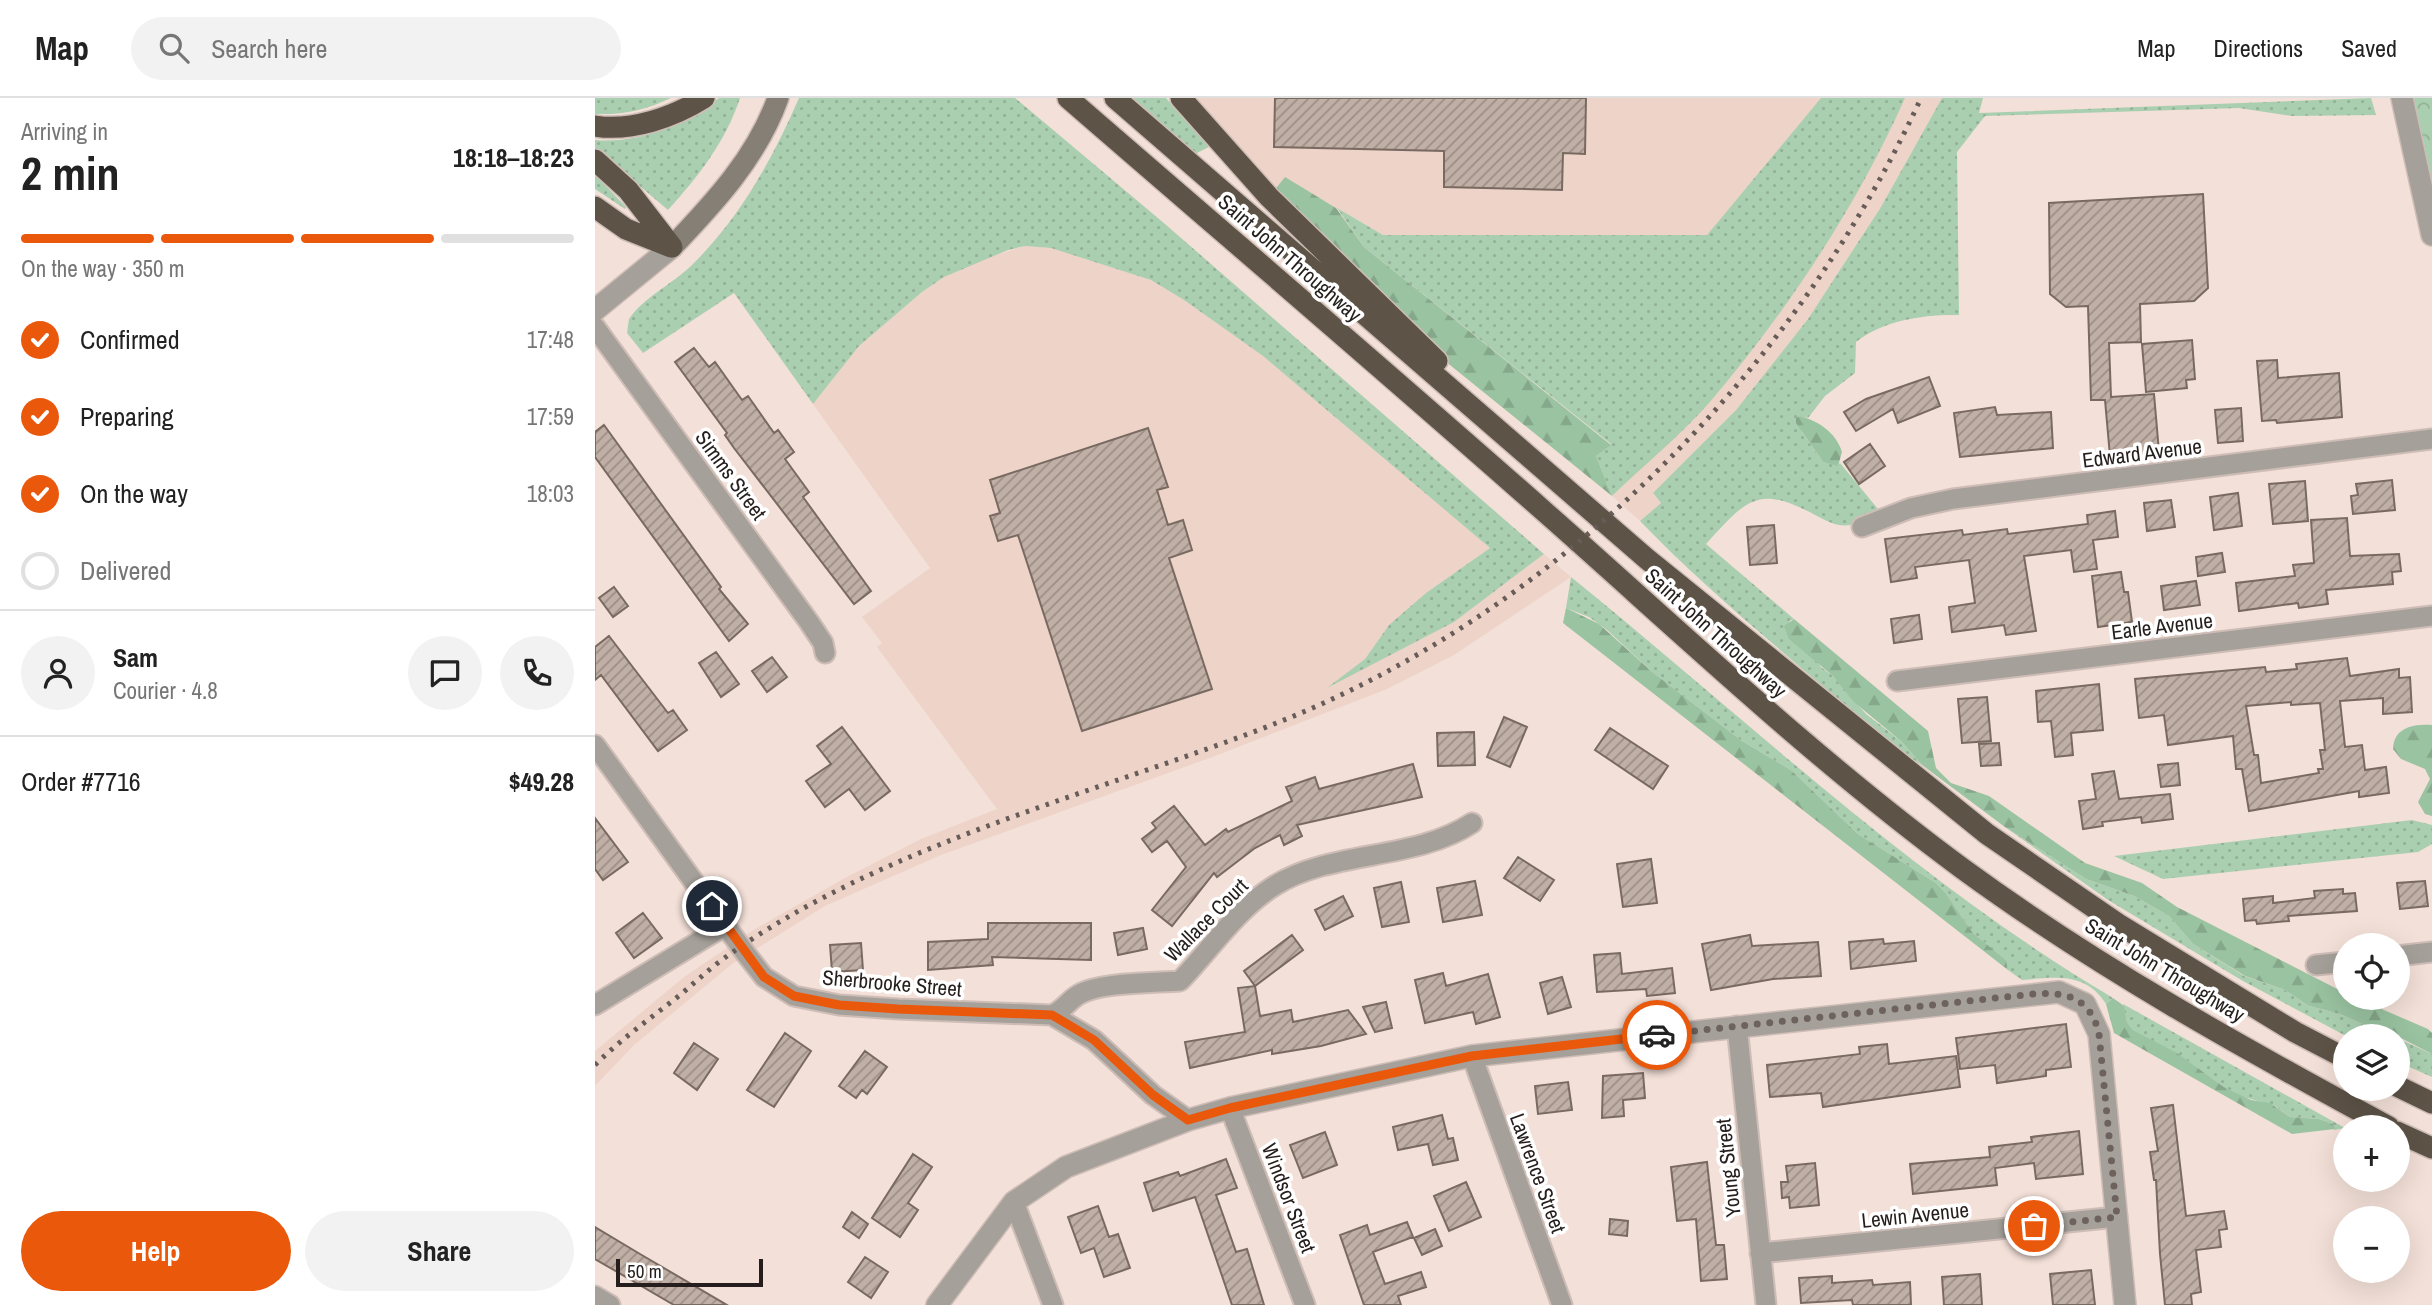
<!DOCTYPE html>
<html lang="en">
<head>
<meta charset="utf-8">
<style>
	body { margin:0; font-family:"Archivo Narrow",sans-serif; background:#f2f2f2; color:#222; height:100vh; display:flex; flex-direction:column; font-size:26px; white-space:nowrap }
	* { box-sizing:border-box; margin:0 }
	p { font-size:23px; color:#767676 }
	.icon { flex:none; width:38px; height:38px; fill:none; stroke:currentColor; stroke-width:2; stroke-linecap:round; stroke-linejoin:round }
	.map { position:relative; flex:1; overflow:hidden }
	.drawer { display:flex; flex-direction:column; background:#fff; width:595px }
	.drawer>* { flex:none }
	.tools { position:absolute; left:1738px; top:835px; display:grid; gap:14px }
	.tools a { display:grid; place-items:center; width:77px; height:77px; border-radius:50%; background:#fff; box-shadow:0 7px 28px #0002; font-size:35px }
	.scale { position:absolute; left:21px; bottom:18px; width:147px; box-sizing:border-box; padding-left:7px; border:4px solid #251e1c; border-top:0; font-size:19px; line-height:24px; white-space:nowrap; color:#251e1c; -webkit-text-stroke:5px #fff; paint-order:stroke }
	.pin { position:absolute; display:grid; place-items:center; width:60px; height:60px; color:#fff; margin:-30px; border:4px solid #fff; border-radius:50%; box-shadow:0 2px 7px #0007 }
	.courier { position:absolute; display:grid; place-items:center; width:70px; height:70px; margin:-35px; border:5px solid #ea580c; border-radius:50%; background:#fff; color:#222; box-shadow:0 2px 9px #0007 }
	.overview em { font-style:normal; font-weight:800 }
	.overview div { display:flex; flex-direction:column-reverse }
	.overview { display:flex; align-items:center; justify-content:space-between; height:119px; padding:0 21px }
	h1 { font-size:46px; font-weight:800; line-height:52px }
	.bar { display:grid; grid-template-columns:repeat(4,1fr); gap:10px 7px; align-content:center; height:84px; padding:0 21px }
	.bar i { height:9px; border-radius:5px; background:#e0e0e0 }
	.bar .on { background:#ea580c }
	.bar p { grid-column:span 4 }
	.line { display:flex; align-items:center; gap:18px; padding:0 21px; border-top:2px solid #e0e0e0 }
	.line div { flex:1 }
	.round { display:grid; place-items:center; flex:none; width:74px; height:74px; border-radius:37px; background:#f2f2f2 }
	ol { padding:0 21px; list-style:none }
	li { display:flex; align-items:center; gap:21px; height:77px }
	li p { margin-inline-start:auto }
	li .icon { padding:7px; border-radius:50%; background:#ea580c; color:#fff; stroke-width:4 }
	li:last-child { color:#767676 }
	li i { width:38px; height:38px; border:4px solid #e0e0e0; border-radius:50% }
	.action { display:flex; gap:14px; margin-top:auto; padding:14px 21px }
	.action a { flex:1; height:80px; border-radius:42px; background:#ea580c; color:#fff; font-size:28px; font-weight:800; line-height:80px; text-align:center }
	.action a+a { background:#f2f2f2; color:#222 }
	header { display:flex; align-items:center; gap:42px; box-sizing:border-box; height:98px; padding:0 35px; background:#fff; border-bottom:2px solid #e0e0e0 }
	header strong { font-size:33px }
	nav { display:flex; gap:38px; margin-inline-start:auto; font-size:24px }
	.search { width:490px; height:63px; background:#f2f2f2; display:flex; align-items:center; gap:18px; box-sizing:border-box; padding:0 24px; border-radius:38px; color:#767676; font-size:26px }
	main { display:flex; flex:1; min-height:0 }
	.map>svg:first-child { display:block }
	.built { fill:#eed3c8 }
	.grass { fill:url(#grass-dots) }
	.forest { fill:url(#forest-firs) }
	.park { fill:url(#park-crowns) }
	.building { fill:url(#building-hatch); stroke:#796a61; stroke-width:2; fill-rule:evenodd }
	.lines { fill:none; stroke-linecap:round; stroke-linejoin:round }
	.minor-casing { stroke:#cebdb6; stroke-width:23 }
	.tertiary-casing { stroke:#cebdb6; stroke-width:24 }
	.secondary-casing { stroke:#cebdb6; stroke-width:24 }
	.motorway-casing { stroke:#cebdb6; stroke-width:24 }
	.minor { stroke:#a5a09a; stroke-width:19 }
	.tertiary { stroke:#a5a09a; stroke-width:21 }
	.secondary { stroke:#867f76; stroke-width:21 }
	.motorway { stroke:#5d5347; stroke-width:21 }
	.rail { stroke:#675c58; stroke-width:5; stroke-dasharray:3.5 7; stroke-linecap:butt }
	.done { stroke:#6d625e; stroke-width:7; stroke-dasharray:0 12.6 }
	.route { stroke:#ea580c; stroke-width:9 }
	.labels { text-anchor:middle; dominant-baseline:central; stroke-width:7; stroke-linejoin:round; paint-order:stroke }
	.street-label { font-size:21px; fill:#251e1c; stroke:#fff }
</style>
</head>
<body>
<header>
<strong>Map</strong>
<div class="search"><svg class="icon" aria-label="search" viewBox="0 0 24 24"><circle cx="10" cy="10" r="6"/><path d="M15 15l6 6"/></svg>Search here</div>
<nav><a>Map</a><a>Directions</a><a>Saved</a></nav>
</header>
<main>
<section class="drawer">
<div class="overview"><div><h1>2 min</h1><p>Arriving in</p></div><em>18:18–18:23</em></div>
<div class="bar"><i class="on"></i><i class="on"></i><i class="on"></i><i></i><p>On the way · 350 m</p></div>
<ol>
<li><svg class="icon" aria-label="check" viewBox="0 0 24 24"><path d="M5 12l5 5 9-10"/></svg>Confirmed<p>17:48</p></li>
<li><svg class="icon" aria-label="check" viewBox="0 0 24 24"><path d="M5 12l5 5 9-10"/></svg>Preparing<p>17:59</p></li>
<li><svg class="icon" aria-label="check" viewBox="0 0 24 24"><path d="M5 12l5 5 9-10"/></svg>On the way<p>18:03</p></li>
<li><i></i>Delivered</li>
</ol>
<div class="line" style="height:126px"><a class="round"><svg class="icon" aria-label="person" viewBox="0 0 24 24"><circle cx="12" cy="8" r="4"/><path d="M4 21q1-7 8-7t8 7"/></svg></a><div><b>Sam</b><p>Courier · 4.8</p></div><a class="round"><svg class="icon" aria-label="chat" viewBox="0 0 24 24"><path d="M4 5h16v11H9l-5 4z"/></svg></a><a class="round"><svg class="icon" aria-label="phone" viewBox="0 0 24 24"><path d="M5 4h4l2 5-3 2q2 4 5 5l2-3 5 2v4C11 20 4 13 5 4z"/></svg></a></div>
<div class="line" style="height:91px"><div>Order #7716</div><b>$49.28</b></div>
<div class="action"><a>Help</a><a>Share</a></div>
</section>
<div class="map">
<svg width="1837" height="1207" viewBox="0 0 1837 1207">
	<defs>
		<pattern id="grass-dots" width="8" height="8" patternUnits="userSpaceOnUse" patternTransform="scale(1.75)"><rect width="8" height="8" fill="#aacfb0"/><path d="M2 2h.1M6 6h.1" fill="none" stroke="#92b197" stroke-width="1.8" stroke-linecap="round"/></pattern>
		<pattern id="forest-firs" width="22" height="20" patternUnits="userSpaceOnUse" patternTransform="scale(1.75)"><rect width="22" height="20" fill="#9ac3a1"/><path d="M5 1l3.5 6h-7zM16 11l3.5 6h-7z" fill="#85a78a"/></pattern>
		<pattern id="park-crowns" width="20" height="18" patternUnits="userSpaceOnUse" patternTransform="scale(1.75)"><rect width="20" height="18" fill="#aacfb0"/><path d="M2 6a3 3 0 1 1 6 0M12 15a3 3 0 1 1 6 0" fill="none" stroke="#92b197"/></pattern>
		<pattern id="building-hatch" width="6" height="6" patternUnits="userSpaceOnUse" patternTransform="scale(1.75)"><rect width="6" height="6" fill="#c0afa5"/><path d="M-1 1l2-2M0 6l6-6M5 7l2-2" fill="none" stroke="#9c8e86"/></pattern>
	</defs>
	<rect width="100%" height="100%" fill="#f3e0d8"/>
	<path class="built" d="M586,0h640l-114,137h-324l-98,-57 -16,19z
		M1310,0h37l-61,109 -73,112 -72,91 -83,84 8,9 -21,18 -28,-25 96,-92 71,-93 55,-82z
		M430,148l26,2 100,32 33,20 79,56 227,192 -64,45 -37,32 -24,34 -25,21 114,-58 90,-68 27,23 -117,78 -67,34 -172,67 -274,99 -116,51 -93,58 -98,81 -39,41v-35l89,-74 71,-48 90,-51 76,-39 76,-30 -120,-162 5,-4 -20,-26 68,-49 -117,-164 46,-58 63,-54 22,-15 42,-19z"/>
	<path class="grass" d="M0,0h76c-25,12 -48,17 -76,16z
		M124,0h21c-14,43 -42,79 -72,112l-73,-62v-8c46,4 88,-16 124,-42z
		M204,0h216l150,126 379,330 -90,68 -127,66 38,-29 24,-34 37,-32 64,-45 -227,-192 -79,-56 -33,-20 -100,-32 -26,-2 -17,4 -64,27 -22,15 -63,54 -46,58 -79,-111 -91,60 -16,-20 2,-14c14,-21 43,-35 62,-53 49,-48 81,-106 108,-168z
		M537,0h34l43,49 -14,7z
		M1226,0h84c-48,108 -119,215 -196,305 -29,33 -65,62 -97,93l-16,-40 15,-12 -247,-197 -27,-39 46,27h324z
		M1347,0h41l-4,15 392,-15 5,17 -84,1 -53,-8 -254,8 -28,36 2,163c-33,-1 -76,5 -103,27l-1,31 -30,23 -17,22 -9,-2 3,16 21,30 15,3 2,-2 38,46c-9,5 -19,13 -28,16 -11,2 -22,-3 -31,-8 -61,-33 -70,-20 -113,27l88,75 -5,2 32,46 12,9 33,38 35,27 21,24 -20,-12c-88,-76 -182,-149 -262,-232l21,-18 -8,-10 83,-83 72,-91 73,-112z
		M0,77l31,32 -1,2 -30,-20z
		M976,479c178,144 344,304 542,421l-7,6c-20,-32 -51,-27 -84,-24l-14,-10 -2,-10 -33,-27 -28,-41 -9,-9 -78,-49 -67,-64 -49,-29 -91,-70 -44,-41 -18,-13 -23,-9z
		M1817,722l20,5v19l-14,8 -255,27 -49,-23z
		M1410,729l81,52 48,17 35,20 24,28 51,32 41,14 24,16 31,8 49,22h-43l-103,-55 -135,-81z
		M1528,906l222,124 -11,2 -1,-6 -14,-5 -29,-2 -15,-11 -31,-9 -20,-10 -42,-30 -49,-27 -6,-8z
		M1802,940l35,16v23l-34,-15z"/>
	<path class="forest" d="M690,79l51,31 28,39 247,198 -15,11 16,40 -209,-169 -134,-130z
		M1205,318c18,5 36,16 42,36l-4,14 -15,-4 -27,-39v-5z
		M971,510l33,16 52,47 91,70 49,29 67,64 78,49 9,9 28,41 33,27 2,10 -445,-347z
		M1199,521l134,112 8,37 15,15 38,13 96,67 57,20 35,24 168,86v5h11l72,31 4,4v21l-35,-18h-8l-49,-22 -31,-8 -24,-16 -40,-14 -52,-32 -24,-28 -35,-20 -48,-17 -81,-52 -83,-62 -21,-24 -47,-39 -21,-26 -44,-37 -5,-13z
		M1837,627v91l-7,-2 -7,-12 12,-23 -5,-10 -24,-10 -8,-10c1,-21 19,-25 39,-24z
		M1518,900l11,8 3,16 6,8 44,23 47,34 27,13 19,3 20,14 29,2 14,5 2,5 -43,5 -178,-101 -8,-29z"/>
	<path class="park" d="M1807,0h30v137z"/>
	<path class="building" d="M680,0h311l-1,56 -22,-1 -1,37 -118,-3v-36l-170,-4z
		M1608,96l5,94 -14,13 -54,3 1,38 -32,1 2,54 43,-3 5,58 -49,4 -5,-56h-14l-3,-94 -22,1 -16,-13 -1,-91z
		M1597,242l3,39 -9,1 1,8 -41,4 -4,-48z
		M99,250l15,19 6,-5 27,38 6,-4 26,37 4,-3 16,22 -9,7 24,33 -6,5 68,94 -17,13 -120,-156 -9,-13 2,-2 -52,-71z
		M1682,262l1,18 61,-5 3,44 -65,6 -1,-3 -14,1 -5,-60z
		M1334,279l11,29 -42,17 -5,-14 -37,22 -12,-19 22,-13z
		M1400,309l2,8 54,-3 2,36 -93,9 -6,-44z
		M1646,310l2,33 -25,2 -3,-33z
		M9,327l117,162 -2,2 29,35 -19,17 -134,-184v-25z
		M553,330l20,59 -11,3 11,35 15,-5 9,30 -23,8 43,131 -130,42 -64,-196 -20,6 -8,-25 10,-3 -10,-33z
		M1275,346l15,22 -26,18 -15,-22z
		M1797,382l3,30 -42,4 -2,-18 7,-1 -2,-11z
		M1710,383l3,40 -35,3 -4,-40z
		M1643,395l4,33 -28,4 -4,-33z
		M1576,402l4,27 -28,4 -3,-28z
		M1520,413l3,26 -25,3 4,29 -23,3 -3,-22 -47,6 12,75 -30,4 -2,-10 -52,7 -3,-25 26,-4 -6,-43 -54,7 2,11 -26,4 -6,-43 77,-9 1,5 44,-6 1,5 80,-10 -1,-9z
		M1752,420l3,38 49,-2 2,17 -9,1 1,12 -67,6 2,14 -29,4 -1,-5 -59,8 -3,-28 59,-7 -2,-11 21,-2 -3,-43z
		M1179,427l3,38 -27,2 -3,-38z
		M1627,455l3,19 -27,4 -2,-19z
		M1526,474l3,20h4l4,30 -34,5 -6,-51z
		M1601,483l4,24 -36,5 -3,-24z
		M19,489l14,19 -15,11 -14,-19z
		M1324,517l3,24 -28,4 -3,-24z
		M14,538l59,77 5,-3 14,20 -29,21 -57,-76 -6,5v-33z
		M121,554l23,32 -18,13 -22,-34z
		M177,559l15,20 -20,15 -15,-21z
		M1752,560l3,18 49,-7v9l11,-1 2,35 -29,2v-16l-43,3 5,46 17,-2 3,25 21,-3 3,26 -30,4v-6l-110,20 -7,-42h-6l-3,-33 -65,9 -4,-30 -25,3 -4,-39 130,-12 1,5 31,-3 -1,-5zM1696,604v3l29,-2 5,47h-5l3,19h-5l1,4 -58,10 -3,-28h-4l-8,-49z
		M1504,586l4,46 -32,3 2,22 -18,2 -4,-36 -13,1 -2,-31z
		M1392,599l4,44 -29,2 -4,-44z
		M909,619l23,10 -17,40 -23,-10z
		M247,629l48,64 -25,19 -16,-21 -24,18 -19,-26 25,-17 -14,-18z
		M1015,630l58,38 -15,23 -58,-39z
		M879,634l1,33 -37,1 -1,-33z
		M1404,645l2,22 -20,1 -2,-22z
		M1583,665l2,22 -19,2 -3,-22z
		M818,666l9,33 -125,28 5,11 -18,9 -4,-10 -25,13 -38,29 -3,-4 -42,53 -20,-16 34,-43 -19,-26 -15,11 -10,-13 14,-11 -4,-5 22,-17 31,39 21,-16 2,3 64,-31 -6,-14 29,-10 4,12z
		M1519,673l5,28 51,-5 3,25 -31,4 -1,-6 -39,5 1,4 -20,3 -4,-28 17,-2 -4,-25z
		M0,720l33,44 -25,18 -8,-11z
		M923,759l36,23 -14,21 -36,-23z
		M1056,761l6,44 -34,4 -6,-43z
		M880,783l7,34 -39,7 -6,-34z
		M1830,783l3,25 -28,3 -3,-26z
		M806,784l8,40 -27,5 -8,-39z
		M1748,791v5l12,-1 2,18 -69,5 1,5 -32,3 -1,-4 -11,1 -2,-22 30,-3v7l42,-5 -1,-7z
		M748,798l10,20 -28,14 -10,-20z
		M48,815l19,25 -28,20 -18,-25z
		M393,825h103v37l-99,-3 1,8 -65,5v-28l60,-3z
		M548,830l4,21 -29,6 -4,-22z
		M697,837l11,15 -48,36 -11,-15z
		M1155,837l2,11 66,-4 3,34 -48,3 -62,11 -9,-46z
		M1288,841l1,5 30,-3 2,20 -65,8 -2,-27z
		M266,845l2,27 -31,2 -2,-27z
		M1025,855l2,21 50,-6 3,25 -28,3 -1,-7 -49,3 -3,-37z
		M848,875l3,13 42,-12 12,43 -24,7 -3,-12 -48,11 -10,-43z
		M967,879l9,30 -23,7 -8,-31z
		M660,888l5,30 31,-6 2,12 55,-12 18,24 -45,12 -49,8v-4l-82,18 -5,-26 60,-10 -7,-44z
		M791,904l6,26 -17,4 -12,-25z
		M1471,926l5,43 -25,3v6l-49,7 -2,-18 -35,4 -4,-31z
		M190,935l26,18 -37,56 -27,-17z
		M99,945l24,16 -21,31 -23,-17z
		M1292,946l2,20 67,-8 4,31 -137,20 -2,-14 -51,4 -3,-32 93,-11 -1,-7z
		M270,953l22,16 -20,27 -5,-4 -6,8 -17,-12z
		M1048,975l2,25 -22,2 1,16 -22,2 1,-42z
		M973,984l4,28 -34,4 -3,-28z
		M1578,1007l13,111 38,-5 3,18 -8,1 2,17 -25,3 5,42 -10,2 1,11h-27l-5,-51 -4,-74h-2l-4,-28 8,-1 -7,-43z
		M847,1017l6,24 5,-1 5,22 -25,5 -5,-21 -30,6 -5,-23z
		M1484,1033l4,43 -47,5 -2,-16 -39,5 2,17 -84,9 -3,-30 80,-7 -1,-10 43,-5 -1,-5z
		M730,1034l12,33 -34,13 -13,-33z
		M318,1056l19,13 -24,36 10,7 -18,27 -28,-19z
		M631,1061l11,29 -21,7 20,57 11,-3 17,56h-32l-37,-108 -42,14 -9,-28 34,-11 2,4z
		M1112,1064l9,83h8l3,34 -26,2 -5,-62 -19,2 -6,-54z
		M1220,1065l4,42 -29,3 -1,-11 -7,1 -1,-16h7l-2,-16z
		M871,1084l15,35 -32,14 -15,-35z
		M503,1108l11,31 9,-3 12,34 -26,9 -10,-29 -13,5 -13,-36z
		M257,1114l16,12 -9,14 -16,-11z
		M1015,1121l18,2 -1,15 -18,-2z
		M812,1124l6,15 -40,15 12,32 36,-12 5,15 -28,9 3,9h-37l-24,-70 27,-10 3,10z
		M0,1129l45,27 87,51h-53l-79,-46z
		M840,1131l7,17 -20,9 -8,-17z
		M270,1159l23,15 -17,26 -23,-16z
		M1496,1172l4,35h-42l-3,-31z
		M1385,1176l2,31h-38l-2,-28z
		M1237,1178v7l40,-3 1,5 37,-3 1,23h-58l-1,-5 -51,3 -2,-25z"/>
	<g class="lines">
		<defs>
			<path id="minor" d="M0,229l214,295 14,21 2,10
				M1267,429l49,-19 42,-9 479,-60
				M1302,583l535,-65
				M0,647l151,209 18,23 30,19 45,9 59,4 154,6 42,25 59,55 35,25
				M1802,858l35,-4
				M1721,867l29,-3
				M0,907l131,-80
				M457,917c12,-5 16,-14 26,-20 21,-13 76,-12 102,-14 30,-31 57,-72 94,-95 56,-36 141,-25 198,-63
				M1142,928l29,279
				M877,958l90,249
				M635,1010l75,197
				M419,1104l39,103
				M1165,1155l357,-36
				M0,1198l15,9"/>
			<path id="tertiary" d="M1807,0l30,137
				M0,212l77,-63
				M342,1207l77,-103 52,-35 122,-47 42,-12 242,-52 587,-64 26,12 14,30 26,271"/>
			<path id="secondary" d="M77,149c42,-44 85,-90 106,-149"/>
			<path id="motorway" d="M473,0c159,138 320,275 478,415 137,121 269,247 417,356 134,98 280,179 426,258
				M520,0l532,461 340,275 131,90 177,108 50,26
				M586,0l88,99 168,164
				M0,28c36,6 79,-9 109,-28
				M0,62l33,30 44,57
				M0,109l31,22 45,18
				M1802,988l35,17
				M1802,1034l35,16"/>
		</defs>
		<use href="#minor" class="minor-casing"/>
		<use href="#tertiary" class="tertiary-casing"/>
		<use href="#secondary" class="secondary-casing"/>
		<use href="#motorway" class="motorway-casing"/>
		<use href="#minor" class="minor"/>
		<use href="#tertiary" class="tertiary"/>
		<use href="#secondary" class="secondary"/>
		<use href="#motorway" class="motorway"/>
		<path class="rail" d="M0,967c26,-26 56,-47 85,-70 13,-11 25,-22 39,-33 158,-117 378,-168 560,-240 279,-111 517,-352 642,-624"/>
	</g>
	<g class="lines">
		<path class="done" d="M1062,937l376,-41c33,-3 58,4 66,40l18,183 -83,9"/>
		<path class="route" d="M117,808l52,71 30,19 45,9 59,4 154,6 42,25 59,55 35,25 42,-12 242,-52 185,-21"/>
	</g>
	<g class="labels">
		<g class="street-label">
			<text transform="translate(695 160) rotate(41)">Saint John Throughway</text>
			<text transform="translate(1547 355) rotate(-7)">Edward Avenue</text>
			<text transform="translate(136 377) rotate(54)">Simms Street</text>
			<text transform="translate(1567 528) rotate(-7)">Earle Avenue</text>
			<text transform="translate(1121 535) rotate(42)">Saint John Throughway</text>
			<text transform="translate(611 822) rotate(-45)">Wallace Court</text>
			<text transform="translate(1570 872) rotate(31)">Saint John Throughway</text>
			<text transform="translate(297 885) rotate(5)">Sherbrooke Street</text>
			<text transform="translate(1133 1070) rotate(-96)">Young Street</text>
			<text transform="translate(943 1075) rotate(70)">Lawrence Street</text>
			<text transform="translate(694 1100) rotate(69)">Windsor Street</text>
			<text transform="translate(1320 1117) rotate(-6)">Lewin Avenue</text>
		</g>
	</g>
</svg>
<div class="tools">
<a><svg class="icon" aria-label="locate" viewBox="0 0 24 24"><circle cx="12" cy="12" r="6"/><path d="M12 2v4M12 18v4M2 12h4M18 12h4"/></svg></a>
<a><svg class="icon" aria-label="layers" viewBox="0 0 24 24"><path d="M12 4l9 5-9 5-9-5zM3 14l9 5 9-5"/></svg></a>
<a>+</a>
<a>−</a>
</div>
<div class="scale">50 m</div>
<div class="pin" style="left:1439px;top:1128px;background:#ea580c"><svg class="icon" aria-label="bag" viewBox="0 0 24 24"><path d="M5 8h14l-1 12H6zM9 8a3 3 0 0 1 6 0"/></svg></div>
<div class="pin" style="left:117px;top:808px;background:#1f2937"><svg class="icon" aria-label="home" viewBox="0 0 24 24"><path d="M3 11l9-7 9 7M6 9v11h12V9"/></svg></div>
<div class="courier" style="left:1062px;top:937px"><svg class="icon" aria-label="car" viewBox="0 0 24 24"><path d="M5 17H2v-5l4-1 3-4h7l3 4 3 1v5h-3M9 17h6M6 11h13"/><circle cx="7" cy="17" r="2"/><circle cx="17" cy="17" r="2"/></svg></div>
</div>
</main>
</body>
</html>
